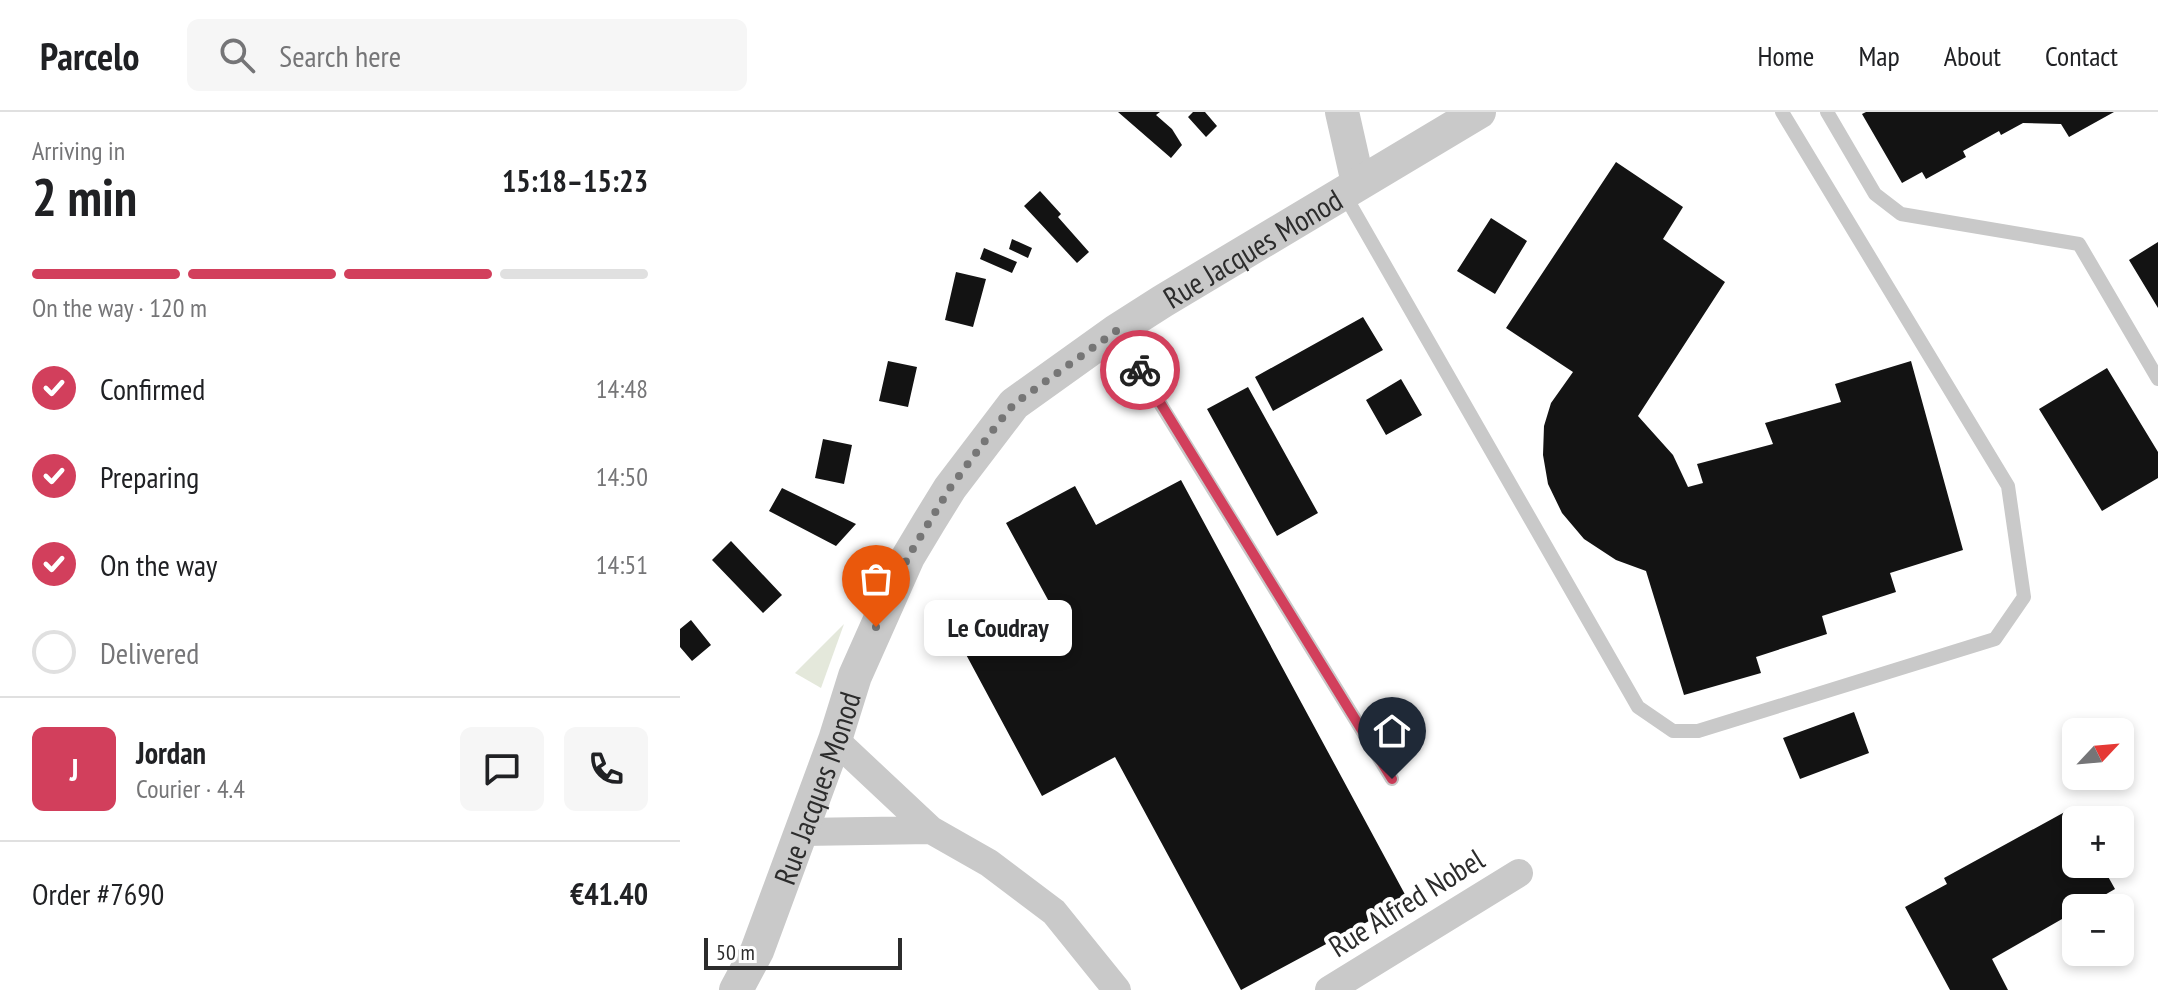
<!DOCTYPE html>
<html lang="en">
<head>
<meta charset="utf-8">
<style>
	body { margin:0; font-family:"PT Sans Narrow",sans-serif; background:#f6f6f6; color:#202124; height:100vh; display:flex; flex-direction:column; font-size:30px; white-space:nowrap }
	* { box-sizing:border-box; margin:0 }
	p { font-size:26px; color:#757577 }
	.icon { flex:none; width:44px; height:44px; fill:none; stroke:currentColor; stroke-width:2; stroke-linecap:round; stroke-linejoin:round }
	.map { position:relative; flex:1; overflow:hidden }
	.details { display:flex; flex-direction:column; background:#fff; width:680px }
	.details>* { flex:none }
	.needle { width:52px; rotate:64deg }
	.tools { position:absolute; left:1382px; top:606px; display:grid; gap:16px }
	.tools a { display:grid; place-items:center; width:72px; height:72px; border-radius:12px; background:#fff; box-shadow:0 4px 12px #0003; font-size:40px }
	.scale { position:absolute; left:24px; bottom:20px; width:198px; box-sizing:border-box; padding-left:8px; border:4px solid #2c2c2c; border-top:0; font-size:22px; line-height:28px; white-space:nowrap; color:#2c2c2c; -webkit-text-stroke:6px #fff; paint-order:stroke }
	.pin { position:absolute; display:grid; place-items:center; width:68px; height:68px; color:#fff; margin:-82px -34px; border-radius:50% 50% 50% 0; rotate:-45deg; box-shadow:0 0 8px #0007 }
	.pin .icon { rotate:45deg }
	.courier { position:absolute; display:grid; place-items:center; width:80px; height:80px; margin:-40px; border:6px solid #d23f5c; border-radius:50%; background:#fff; color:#222; box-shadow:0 2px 10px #0007 }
	.bubble { position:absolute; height:56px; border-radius:12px; background:#fff; box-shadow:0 4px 12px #0003; font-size:26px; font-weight:800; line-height:56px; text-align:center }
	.headline em { font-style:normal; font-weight:800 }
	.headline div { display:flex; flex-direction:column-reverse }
	.headline { display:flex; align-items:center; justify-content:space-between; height:136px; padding:0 32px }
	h1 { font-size:52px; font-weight:800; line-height:60px }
	.bar { display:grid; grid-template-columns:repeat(4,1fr); gap:12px 8px; align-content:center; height:96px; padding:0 32px }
	.bar i { height:10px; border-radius:6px; background:#e0e0e0 }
	.bar .selected { background:#d23f5c }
	.bar p { grid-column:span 4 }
	.line { display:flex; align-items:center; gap:20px; padding:0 32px; border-top:2px solid #e0e0e0 }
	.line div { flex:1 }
	.round { display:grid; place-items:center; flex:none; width:84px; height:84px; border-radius:12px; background:#f6f6f6 }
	ol { padding:0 32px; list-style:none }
	li { display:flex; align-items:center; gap:24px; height:88px }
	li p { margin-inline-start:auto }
	li .icon { padding:8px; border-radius:50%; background:#d23f5c; color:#fff; stroke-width:4 }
	li:last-child { color:#757577 }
	li i { width:44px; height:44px; border:4px solid #e0e0e0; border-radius:50% }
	header { display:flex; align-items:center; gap:48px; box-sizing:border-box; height:112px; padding:0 40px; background:#fff; border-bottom:2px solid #e0e0e0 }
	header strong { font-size:38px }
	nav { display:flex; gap:44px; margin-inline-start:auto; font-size:28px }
	.search { width:560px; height:72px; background:#f6f6f6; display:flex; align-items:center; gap:20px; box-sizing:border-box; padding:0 28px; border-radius:12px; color:#757577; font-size:30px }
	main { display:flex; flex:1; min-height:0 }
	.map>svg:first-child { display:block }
	.green { fill:#e4e8db }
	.building { fill:#131313 }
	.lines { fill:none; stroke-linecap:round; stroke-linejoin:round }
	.service { stroke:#c9c9c9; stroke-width:14 }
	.minor { stroke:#c9c9c9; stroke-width:28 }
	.tertiary { stroke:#c9c9c9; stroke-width:34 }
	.done { stroke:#767676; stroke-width:8; stroke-dasharray:0 14.4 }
	.route { stroke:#d23f5c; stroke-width:10 }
	.labels { text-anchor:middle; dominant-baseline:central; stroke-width:8; stroke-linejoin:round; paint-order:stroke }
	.street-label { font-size:30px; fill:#2c2c2c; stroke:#fff }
</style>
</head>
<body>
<header>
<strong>Parcelo</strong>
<div class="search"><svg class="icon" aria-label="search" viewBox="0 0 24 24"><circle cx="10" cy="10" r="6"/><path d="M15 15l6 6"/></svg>Search here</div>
<nav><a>Home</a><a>Map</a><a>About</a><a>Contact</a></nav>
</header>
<main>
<section class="details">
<div class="headline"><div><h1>2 min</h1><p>Arriving in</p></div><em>15:18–15:23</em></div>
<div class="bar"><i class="selected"></i><i class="selected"></i><i class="selected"></i><i></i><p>On the way · 120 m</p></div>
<ol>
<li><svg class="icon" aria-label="check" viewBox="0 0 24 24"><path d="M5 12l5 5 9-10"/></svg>Confirmed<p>14:48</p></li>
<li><svg class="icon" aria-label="check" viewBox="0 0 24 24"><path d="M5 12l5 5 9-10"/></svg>Preparing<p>14:50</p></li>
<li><svg class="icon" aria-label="check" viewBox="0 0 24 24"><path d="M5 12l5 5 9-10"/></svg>On the way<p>14:51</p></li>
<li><i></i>Delivered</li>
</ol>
<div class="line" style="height:144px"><b class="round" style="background:#d23f5c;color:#fff">J</b><div><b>Jordan</b><p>Courier · 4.4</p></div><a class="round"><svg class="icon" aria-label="chat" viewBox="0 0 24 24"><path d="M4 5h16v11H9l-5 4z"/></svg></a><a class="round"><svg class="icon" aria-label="phone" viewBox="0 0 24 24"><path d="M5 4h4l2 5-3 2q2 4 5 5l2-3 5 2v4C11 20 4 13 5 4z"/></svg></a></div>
<div class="line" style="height:104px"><div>Order #7690</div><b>€41.40</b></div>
</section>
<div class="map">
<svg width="1478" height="878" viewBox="0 0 1478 878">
	<rect width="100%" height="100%" fill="#fff"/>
	<path class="green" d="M164,512l-23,64 -26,-15z"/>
	<path class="building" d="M438,0h42l-4,3 16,14 10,16 -11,13z
		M513,0h12l12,14 -11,11 -18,-20z
		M1186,0h248l-45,25 -8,-13 -38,-1 -22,12 -2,-4 -36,20 3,6 -40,22 -4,-7 -20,11 -40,-69z
		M936,50l67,45 -20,32 62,43 -87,134 35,39 15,32 15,-4 -6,-19 76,-20 -8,-21 76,-21 -6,-18 76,-23 52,189 -73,23 6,19 -74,24 5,18 -71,23 5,16 -77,22 -38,-124 -30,-11 -32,-21 -22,-26 -14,-29 -5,-29 1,-29 7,-23 22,-31 -67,-44z
		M360,79l21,23 -3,3 31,35 -12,11 -53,-57z
		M811,106l36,23 -32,53 -38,-23z
		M332,127l20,9 -4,10 -19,-9z
		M1478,130v66l-29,-48z
		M304,136l33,14 -5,11 -32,-14z
		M276,160l30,7 -13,48 -28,-7z
		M683,205l20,33 -110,61 -18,-34z
		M208,249l29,6 -9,40 -29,-6z
		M1427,256l51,84v26l-56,33 -63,-102z
		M721,267l21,36 -36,20 -20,-35z
		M568,275l70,126 -41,23 -70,-127z
		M143,327l29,6 -8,39 -29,-6z
		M501,368l227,420 -167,90 -126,-233 -73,39 -80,-149 72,-39 5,9 14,-8 -47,-86 69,-37 21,39z
		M102,376l74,36 -20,22 -67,-35z
		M51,429l51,54 -19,18 -51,-53z
		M11,508l20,25 -19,16 -12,-14v-18z
		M1174,600l15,41 -69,26 -17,-41z
		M1392,696l6,12 -2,44h25l14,25 -33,19h-6v3l-84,48 16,31h-58l-45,-83 42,-23 -3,-6z"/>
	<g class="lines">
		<path class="service" d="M1147,0l48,82 26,20 178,30 79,135
			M663,80l295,515 35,24h25l297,-92 29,-42 -16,-111 -226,-374
			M436,220l276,447"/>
		<path class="minor" d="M155,628l96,90 58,33 65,49 63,78
			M122,720l129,-2
			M649,878l190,-117"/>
		<g class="tertiary">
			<path d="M662,0l16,71"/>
			<path id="s1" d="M56,878l21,-39 78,-211 20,-64 53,-119 21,-35 21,-34 64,-84 102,-73 47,-30 316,-189"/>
		</g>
	</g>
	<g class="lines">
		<path class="done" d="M196,515l32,-70 42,-69 46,-62 18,-22 102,-73 24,39"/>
		<path class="route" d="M460,258l252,409"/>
	</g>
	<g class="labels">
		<g class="street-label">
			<text stroke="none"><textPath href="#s1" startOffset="938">Rue Jacques Monod</textPath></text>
			<text stroke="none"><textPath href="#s1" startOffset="218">Rue Jacques Monod</textPath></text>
			<text transform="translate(726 790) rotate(-32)">Rue Alfred Nobel</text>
		</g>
	</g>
</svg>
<div class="tools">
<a><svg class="needle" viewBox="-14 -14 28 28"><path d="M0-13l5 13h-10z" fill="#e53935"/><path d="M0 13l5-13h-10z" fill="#757577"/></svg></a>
<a>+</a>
<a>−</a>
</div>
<div class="scale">50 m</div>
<div class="pin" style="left:196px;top:515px;background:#ea580c"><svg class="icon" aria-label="bag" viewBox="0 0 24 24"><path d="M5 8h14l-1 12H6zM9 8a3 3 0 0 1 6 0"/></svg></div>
<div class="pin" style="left:712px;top:667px;background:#1f2937"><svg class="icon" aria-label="home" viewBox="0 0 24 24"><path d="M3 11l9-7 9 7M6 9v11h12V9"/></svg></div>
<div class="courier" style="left:460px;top:258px"><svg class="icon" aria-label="bike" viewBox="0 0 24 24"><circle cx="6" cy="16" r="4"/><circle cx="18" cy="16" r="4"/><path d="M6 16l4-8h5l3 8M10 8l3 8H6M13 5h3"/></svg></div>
<div class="bubble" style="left:244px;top:488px;width:148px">Le Coudray</div>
</div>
</main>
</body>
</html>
